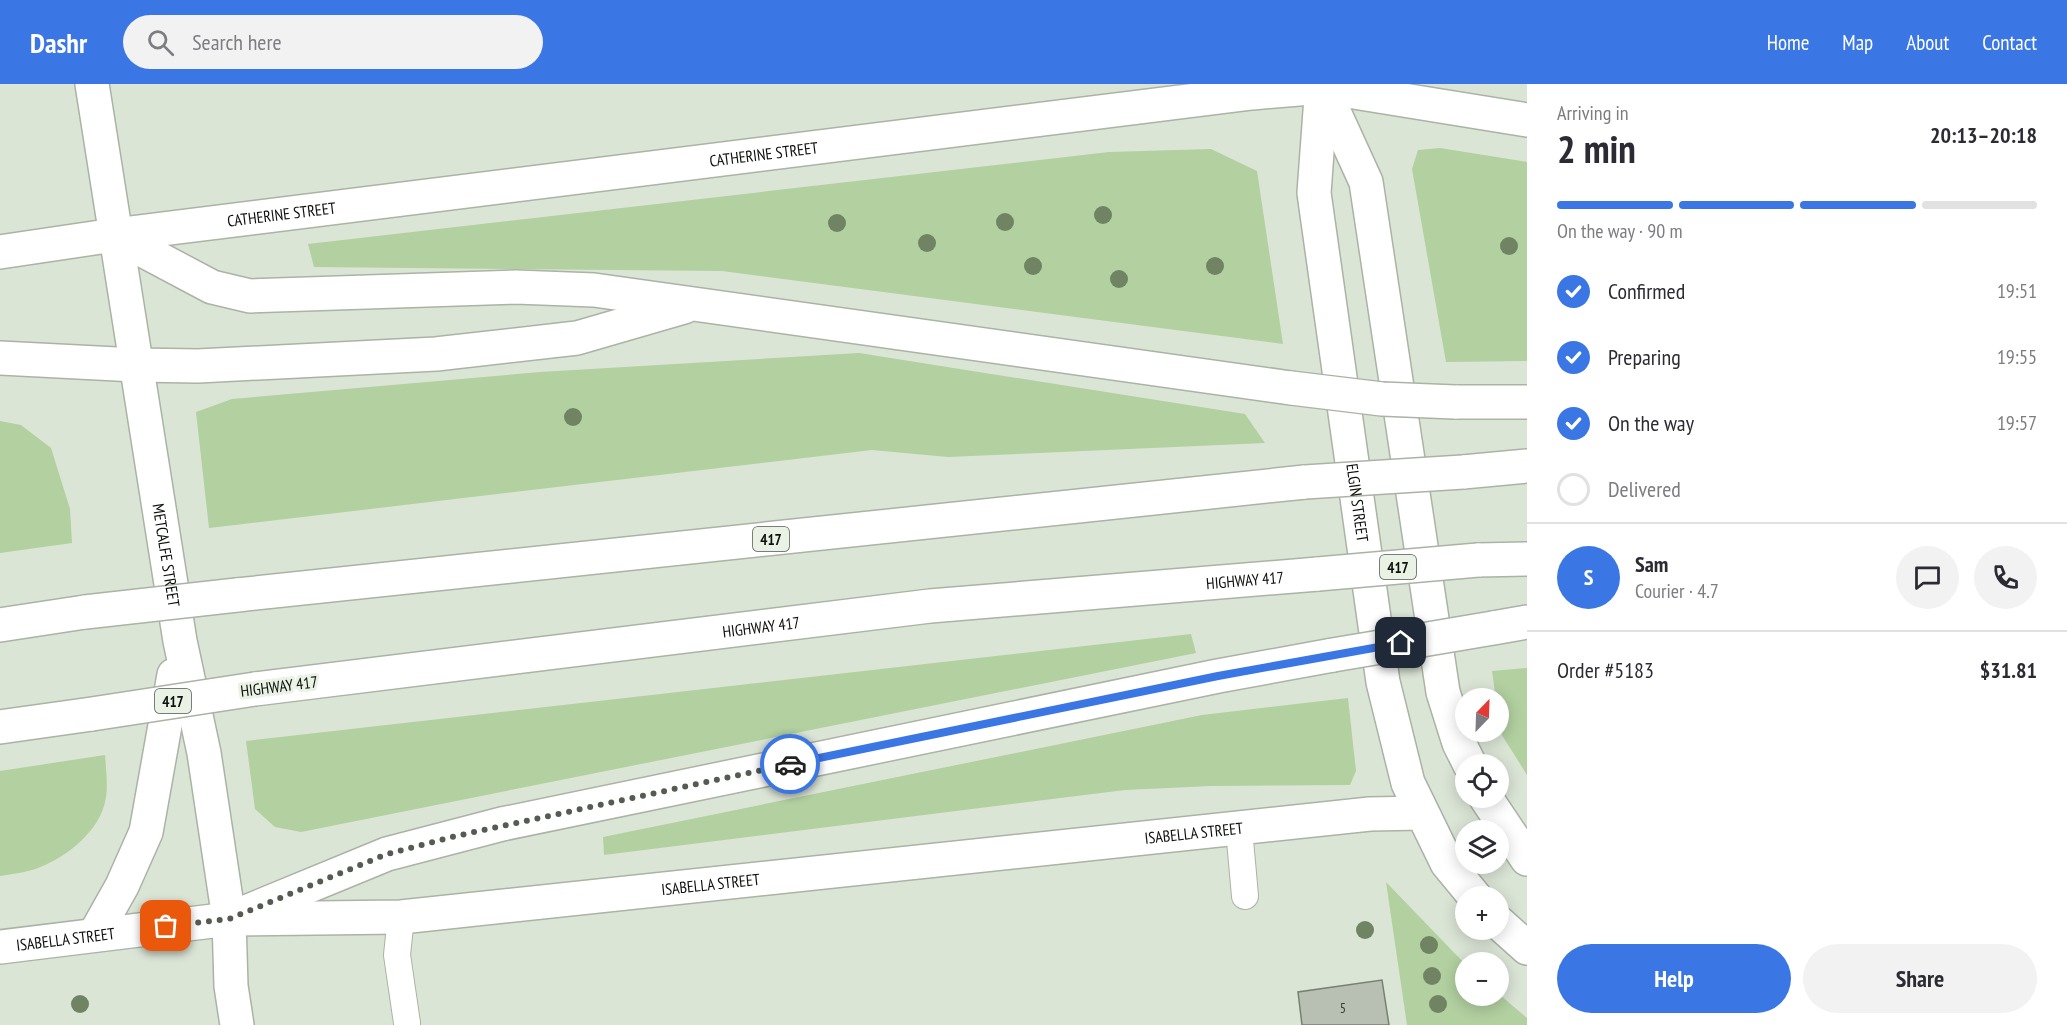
<!DOCTYPE html>
<html lang="en">
<head>
<meta charset="utf-8">
<style>
	body { margin:0; font-family:"PT Sans Narrow",sans-serif; background:#f2f2f3; color:#2b2b33; height:100vh; display:flex; flex-direction:column; font-size:22px; white-space:nowrap }
	* { box-sizing:border-box; margin:0 }
	p { font-size:20px; color:#7c7c81 }
	.icon { flex:none; width:33px; height:33px; fill:none; stroke:currentColor; stroke-width:2; stroke-linecap:round; stroke-linejoin:round }
	.map { position:relative; flex:1; overflow:hidden }
	.side { display:flex; flex-direction:column; background:#fff; width:540px }
	.side>* { flex:none }
	.needle { width:39px; rotate:23deg }
	.fabs { position:absolute; left:1455px; top:604px; display:grid; gap:12px }
	.fabs a { display:grid; place-items:center; width:54px; height:54px; border-radius:50%; background:#fff; box-shadow:0 3px 15px #0003; font-size:30px }
	.pin { position:absolute; display:grid; place-items:center; width:51px; height:51px; color:#fff; margin:-26px; border-radius:12px; box-shadow:0 3px 9px #0006 }
	.courier { position:absolute; display:grid; place-items:center; width:60px; height:60px; margin:-30px; border:4px solid #3b76e5; border-radius:50%; background:#fff; color:#222; box-shadow:0 2px 8px #0007 }
	.summary em { font-style:normal; font-weight:700 }
	.summary div { display:flex; flex-direction:column-reverse }
	.summary { display:flex; align-items:center; justify-content:space-between; height:102px; padding:0 30px }
	h1 { font-size:39px; font-weight:700; line-height:45px }
	.bar { display:grid; grid-template-columns:repeat(4,1fr); gap:9px 6px; align-content:center; height:72px; padding:0 30px }
	.bar i { height:8px; border-radius:4px; background:#e1e1e2 }
	.bar .active { background:#3b76e5 }
	.bar p { grid-column:span 4 }
	.line { display:flex; align-items:center; gap:15px; padding:0 30px; border-top:2px solid #e1e1e2 }
	.line div { flex:1 }
	.round { display:grid; place-items:center; flex:none; width:63px; height:63px; border-radius:32px; background:#f2f2f3 }
	ol { padding:0 30px; list-style:none }
	li { display:flex; align-items:center; gap:18px; height:66px }
	li p { margin-inline-start:auto }
	li .icon { padding:6px; border-radius:50%; background:#3b76e5; color:#fff; stroke-width:4 }
	li:last-child { color:#7c7c81 }
	li i { width:33px; height:33px; border:3px solid #e1e1e2; border-radius:50% }
	.button { display:flex; gap:12px; margin-top:auto; padding:12px 30px }
	.button a { flex:1; height:69px; border-radius:36px; background:#3b76e5; color:#fff; font-size:24px; font-weight:700; line-height:69px; text-align:center }
	.button a+a { background:#f2f2f3; color:#2b2b33 }
	header { display:flex; align-items:center; gap:36px; box-sizing:border-box; height:84px; padding:0 30px; background:#3b76e5; color:#fff }
	header strong { font-size:28px }
	nav { display:flex; gap:33px; margin-inline-start:auto; font-size:21px }
	.search { width:420px; height:54px; background:#f2f2f3; display:flex; align-items:center; gap:15px; box-sizing:border-box; padding:0 21px; border-radius:33px; color:#7c7c81; font-size:22px }
	main { display:flex; flex:1; min-height:0 }
	.map>svg:first-child { display:block }
	.green { fill:#b2d0a0 }
	.building { fill:#b7c0b3; stroke:#788073; stroke-width:1.5 }
	.lines { fill:none; stroke-linecap:round; stroke-linejoin:round }
	.service-casing { stroke:#aab3a5; stroke-width:28 }
	.minor-casing { stroke:#aab3a5; stroke-width:36 }
	.tertiary-casing { stroke:#aab3a5; stroke-width:36 }
	.secondary-casing { stroke:#aab3a5; stroke-width:36 }
	.motorway-casing { stroke:#aab3a5; stroke-width:36 }
	.service { stroke:#fff; stroke-width:26 }
	.minor { stroke:#fff; stroke-width:33 }
	.tertiary { stroke:#fff; stroke-width:33 }
	.secondary { stroke:#fff; stroke-width:33 }
	.motorway { stroke:#fff; stroke-width:33 }
	.motorway-bridge-casing { stroke:#aab3a5; stroke-width:36; stroke-linecap:butt }
	.motorway-bridge { stroke:#fff; stroke-width:33 }
	.tree { fill:#708362 }
	.done { stroke:#555b53; stroke-width:6; stroke-dasharray:0 10.8 }
	.route { stroke:#3b76e5; stroke-width:8 }
	.labels { text-anchor:middle; dominant-baseline:central; stroke-width:6; stroke-linejoin:round; paint-order:stroke }
	.number-label { font-size:14px; fill:#383c36 }
	.shield { fill:#e9f2e4; stroke:#4f544d; stroke-width:1.5 }
	.shield-label { font-size:15px; font-weight:bold; fill:#0d100c }
	.street-label { font-size:16px; fill:#0d100c; stroke:#e9f2e4 }
</style>
</head>
<body>
<header>
<strong>Dashr</strong>
<div class="search"><svg class="icon" aria-label="search" viewBox="0 0 24 24"><circle cx="10" cy="10" r="6"/><path d="M15 15l6 6"/></svg>Search here</div>
<nav><a>Home</a><a>Map</a><a>About</a><a>Contact</a></nav>
</header>
<main>
<div class="map">
<svg width="1527" height="941" viewBox="0 0 1527 941">
	<rect width="100%" height="100%" fill="#dbe5d6"/>
	<path class="green" d="M1440,64l87,14v199l-81,1 -34,-193 6,-19z
		M1211,65l46,22 26,173 -561,-73 -408,-4 -6,-23 801,-92z
		M859,269l386,61 20,29 -317,14 -76,-7 -663,78 -13,-116 36,-13 308,-27z
		M0,337l21,4 30,23 19,61 2,34 -72,10z
		M1191,550l5,19 -895,179 -26,-5 -20,-18 -9,-68z
		M1527,584v107l-27,-43 -2,-33h-2l-4,-28z
		M1348,614l8,73 -6,14 -139,1 -86,4 -521,65 -1,-18 599,-122z
		M105,671c1,17 4,35 -1,51 -9,30 -43,55 -72,64 -10,3 -22,4 -32,6v-105z
		M1386,798l79,82 1,32h32l1,-2 28,24v7h-120z"/>
	<path class="building" d="M1382,896l7,45h-87l-4,-33z"/>
	<g class="lines">
		<defs>
			<path id="service" d="M1239,745l6,67
				M401,833l-4,38 10,68"/>
			<path id="minor" d="M229,835l2,67 6,39"/>
			<path id="tertiary" d="M1323,3l204,33"/>
			<g id="secondary">
				<path id="s1" d="M92,0l88,557 24,112 25,166"/>
				<path id="s2" d="M1322,0l-8,109 69,489 25,101 39,80 28,34"/>
				<path d="M1324,6l42,92 77,510 16,51 11,22"/>
				<path id="s3" d="M0,168l114,-17 1138,-142 71,-6"/>
				<path d="M0,274l136,7"/>
				<path d="M1486,714l41,61"/>
				<path d="M1498,838l29,26"/>
				<path d="M95,850l27,-48 24,-54 28,-157"/>
				<path id="s4" d="M0,863l229,-28 172,-2 969,-103 52,-1"/>
			</g>
			<g id="motorway">
				<path d="M114,151l98,52 38,9 266,-9 78,3 697,98"/>
				<path d="M136,281l62,1 238,-12 141,-16 107,-31"/>
				<path d="M1455,318h72"/>
				<path d="M1463,388l64,-6"/>
				<path d="M1478,476l49,-1"/>
				<path d="M237,511l1068,-113"/>
				<path d="M0,541l85,-13"/>
				<path d="M1493,544l34,-6"/>
				<path id="s5" d="M255,605l675,-83 388,-32"/>
				<path d="M0,643l92,-13"/>
				<path d="M229,835l158,-65 115,-30 716,-148 115,-21"/>
			</g>
		</defs>
		<use href="#service" class="service-casing"/>
		<use href="#minor" class="minor-casing"/>
		<use href="#tertiary" class="tertiary-casing"/>
		<use href="#secondary" class="secondary-casing"/>
		<use href="#motorway" class="motorway-casing"/>
		<use href="#service" class="service"/>
		<use href="#minor" class="minor"/>
		<use href="#tertiary" class="tertiary"/>
		<use href="#secondary" class="secondary"/>
		<use href="#motorway" class="motorway"/>
		<defs>
			<path id="motorway-bridge" d="M1291,304l91,11 73,3
				M1305,398l158,-10
				M1318,490l160,-14
				M85,528l152,-17
				M1333,571l160,-27
				M92,630l163,-25"/>
		</defs>
		<use href="#motorway-bridge" class="motorway-bridge-casing"/>
		<use href="#motorway-bridge" class="motorway-bridge"/>
	</g>
	<g class="tree">
		<circle cx="1103" cy="131" r="9"/>
		<circle cx="1005" cy="138" r="9"/>
		<circle cx="837" cy="139" r="9"/>
		<circle cx="927" cy="159" r="9"/>
		<circle cx="1509" cy="162" r="9"/>
		<circle cx="1033" cy="182" r="9"/>
		<circle cx="1215" cy="182" r="9"/>
		<circle cx="1119" cy="195" r="9"/>
		<circle cx="573" cy="333" r="9"/>
		<circle cx="1365" cy="846" r="9"/>
		<circle cx="1429" cy="861" r="9"/>
		<circle cx="1432" cy="892" r="9"/>
		<circle cx="80" cy="920" r="9"/>
		<circle cx="1438" cy="920" r="9"/>
	</g>
	<g class="lines">
		<path class="done" d="M166,842l63,-7 158,-65 69,-18 334,-72"/>
		<path class="route" d="M790,680l428,-88 183,-33"/>
	</g>
	<g class="labels">
		<g class="number-label">
			<text x="1343" y="924">5</text>
		</g>
		<g class="shield">
			<rect x="753" y="443" width="36" height="24" rx="4.5"/>
			<rect x="1380" y="471" width="36" height="24" rx="4.5"/>
			<rect x="155" y="605" width="36" height="24" rx="4.5"/>
		</g>
		<g class="shield-label">
			<text x="771" y="455">417</text>
			<text x="1398" y="483">417</text>
			<text x="173" y="617">417</text>
		</g>
		<g class="street-label">
			<text stroke="none"><textPath href="#s3" startOffset="770">CATHERINE STREET</textPath></text>
			<text stroke="none"><textPath href="#s3" startOffset="284">CATHERINE STREET</textPath></text>
			<text stroke="none"><textPath href="#s2" startOffset="422">ELGIN STREET</textPath></text>
			<text stroke="none"><textPath href="#s1" startOffset="477">METCALFE STREET</textPath></text>
			<text stroke="none"><textPath href="#s5" startOffset="996">HIGHWAY 417</textPath></text>
			<text stroke="none"><textPath href="#s5" startOffset="510">HIGHWAY 417</textPath></text>
			<text transform="translate(279 602) rotate(-7)">HIGHWAY 417</text>
			<text stroke="none"><textPath href="#s4" startOffset="1200">ISABELLA STREET</textPath></text>
			<text stroke="none"><textPath href="#s4" startOffset="714">ISABELLA STREET</textPath></text>
			<text stroke="none"><textPath href="#s4" startOffset="66">ISABELLA STREET</textPath></text>
		</g>
	</g>
</svg>
<div class="fabs">
<a><svg class="needle" viewBox="-14 -14 28 28"><path d="M0-13l5 13h-10z" fill="#e53935"/><path d="M0 13l5-13h-10z" fill="#7c7c81"/></svg></a>
<a><svg class="icon" aria-label="locate" viewBox="0 0 24 24"><circle cx="12" cy="12" r="6"/><path d="M12 2v4M12 18v4M2 12h4M18 12h4"/></svg></a>
<a><svg class="icon" aria-label="layers" viewBox="0 0 24 24"><path d="M12 4l9 5-9 5-9-5zM3 14l9 5 9-5"/></svg></a>
<a>+</a>
<a>−</a>
</div>
<div class="pin" style="left:166px;top:842px;background:#ea580c"><svg class="icon" aria-label="bag" viewBox="0 0 24 24"><path d="M5 8h14l-1 12H6zM9 8a3 3 0 0 1 6 0"/></svg></div>
<div class="pin" style="left:1401px;top:559px;background:#1f2937"><svg class="icon" aria-label="home" viewBox="0 0 24 24"><path d="M3 11l9-7 9 7M6 9v11h12V9"/></svg></div>
<div class="courier" style="left:790px;top:680px"><svg class="icon" aria-label="car" viewBox="0 0 24 24"><path d="M5 17H2v-5l4-1 3-4h7l3 4 3 1v5h-3M9 17h6M6 11h13"/><circle cx="7" cy="17" r="2"/><circle cx="17" cy="17" r="2"/></svg></div>
</div>
<section class="side">
<div class="summary"><div><h1>2 min</h1><p>Arriving in</p></div><em>20:13–20:18</em></div>
<div class="bar"><i class="active"></i><i class="active"></i><i class="active"></i><i></i><p>On the way · 90 m</p></div>
<ol>
<li><svg class="icon" aria-label="check" viewBox="0 0 24 24"><path d="M5 12l5 5 9-10"/></svg>Confirmed<p>19:51</p></li>
<li><svg class="icon" aria-label="check" viewBox="0 0 24 24"><path d="M5 12l5 5 9-10"/></svg>Preparing<p>19:55</p></li>
<li><svg class="icon" aria-label="check" viewBox="0 0 24 24"><path d="M5 12l5 5 9-10"/></svg>On the way<p>19:57</p></li>
<li><i></i>Delivered</li>
</ol>
<div class="line" style="height:108px"><b class="round" style="background:#3b76e5;color:#fff">S</b><div><b>Sam</b><p>Courier · 4.7</p></div><a class="round"><svg class="icon" aria-label="chat" viewBox="0 0 24 24"><path d="M4 5h16v11H9l-5 4z"/></svg></a><a class="round"><svg class="icon" aria-label="phone" viewBox="0 0 24 24"><path d="M5 4h4l2 5-3 2q2 4 5 5l2-3 5 2v4C11 20 4 13 5 4z"/></svg></a></div>
<div class="line" style="height:78px"><div>Order #5183</div><b>$31.81</b></div>
<div class="button"><a>Help</a><a>Share</a></div>
</section>
</main>
</body>
</html>
